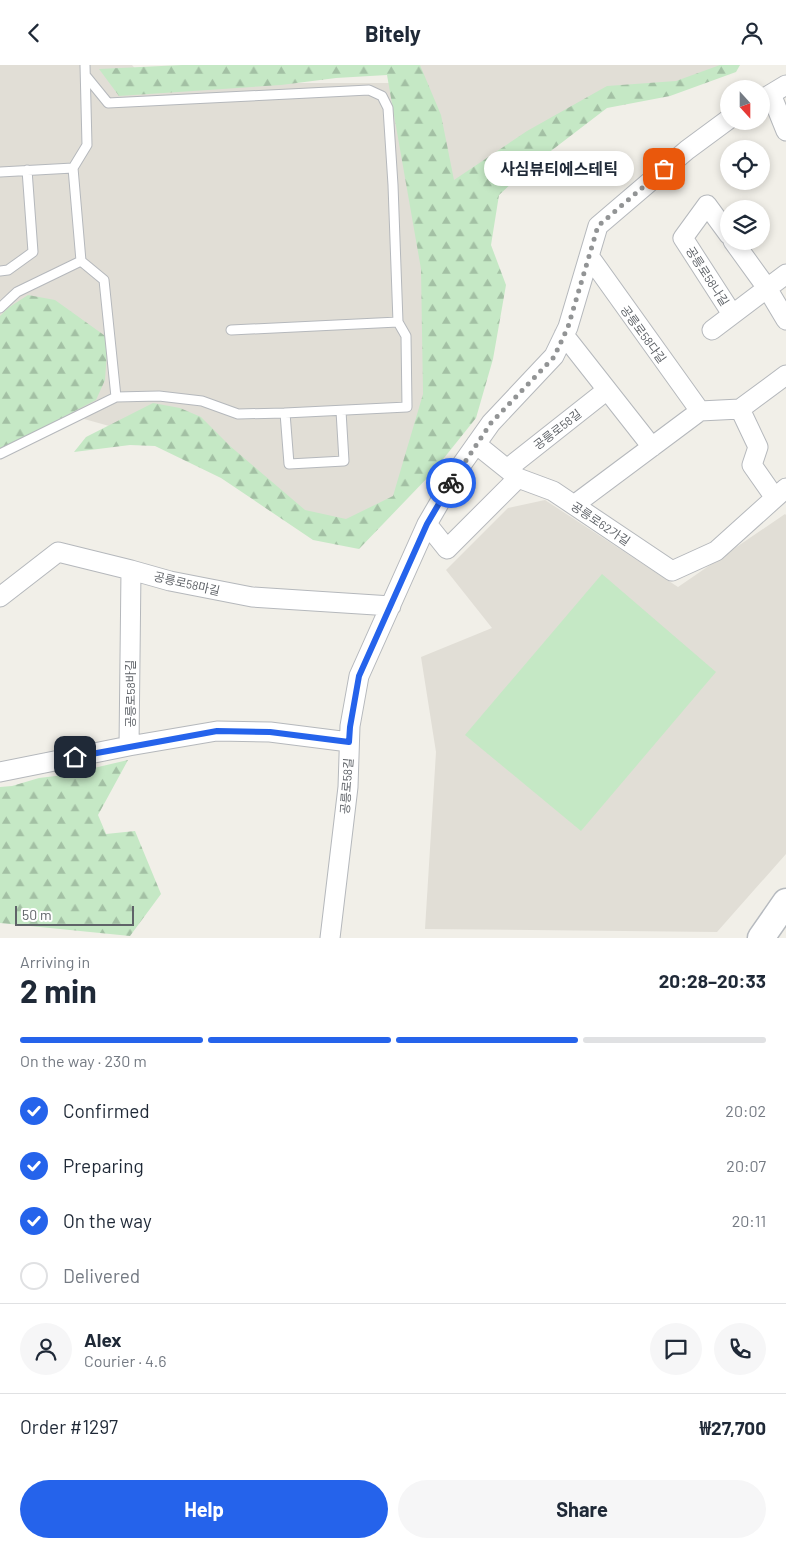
<!DOCTYPE html>
<html lang="en">
<head>
<meta charset="utf-8">
<style>
	body { margin:0; font-family:Barlow,"Noto Sans KR",sans-serif; background:#f6f6f7; color:#1f2937; height:100vh; display:flex; flex-direction:column; font-size:19px; white-space:nowrap }
	* { box-sizing:border-box; margin:0 }
	p { font-size:16px; color:#747a83 }
	.icon { flex:none; width:28px; height:28px; fill:none; stroke:currentColor; stroke-width:2; stroke-linecap:round; stroke-linejoin:round }
	.map { position:relative; height:873px; overflow:hidden }
	.details { display:flex; flex-direction:column; background:#fff; flex:1 }
	.details>* { flex:none }
	.needle { width:32px; rotate:159deg }
	.controls { position:absolute; left:720px; top:15px; display:grid; gap:10px }
	.controls a { display:grid; place-items:center; width:50px; height:50px; border-radius:50%; background:#fff; box-shadow:0 2px 8px #0003; font-size:25px }
	.scale { position:absolute; left:15px; bottom:12px; width:119px; box-sizing:border-box; padding-left:5px; border:2px solid #5f6368; border-top:0; font-size:14px; line-height:18px; white-space:nowrap; color:#5f6368; -webkit-text-stroke:4px #fff; paint-order:stroke }
	.pin { position:absolute; display:grid; place-items:center; width:42px; height:42px; color:#fff; margin:-21px; border-radius:10px; box-shadow:0 2px 8px #0006 }
	.courier { position:absolute; display:grid; place-items:center; width:50px; height:50px; margin:-25px; border:4px solid #2563eb; border-radius:50%; background:#fff; color:#222; box-shadow:0 1px 6px #0007 }
	.bubble { position:absolute; height:35px; border-radius:18px; background:#fff; box-shadow:0 2px 8px #0003; font-size:16px; font-weight:700; line-height:35px; text-align:center }
	.summary em { font-style:normal; font-weight:700 }
	.summary div { display:flex; flex-direction:column-reverse }
	.summary { display:flex; align-items:center; justify-content:space-between; height:85px; padding:0 20px }
	h1 { font-size:32px; font-weight:700; line-height:38px }
	.bar { display:grid; grid-template-columns:repeat(4,1fr); gap:8px 5px; align-content:center; height:60px; padding:0 20px }
	.bar i { height:6px; border-radius:4px; background:#e0e1e3 }
	.bar .selected { background:#2563eb }
	.bar p { grid-column:span 4 }
	.line { display:flex; align-items:center; gap:12px; padding:0 20px; border-top:1px solid #e0e1e3 }
	.line div { flex:1 }
	.round { display:grid; place-items:center; flex:none; width:52px; height:52px; border-radius:26px; background:#f6f6f7 }
	ol { padding:0 20px; list-style:none }
	li { display:flex; align-items:center; gap:15px; height:55px }
	li p { margin-inline-start:auto }
	li .icon { padding:5px; border-radius:50%; background:#2563eb; color:#fff; stroke-width:4 }
	li:last-child { color:#747a83 }
	li i { width:28px; height:28px; border:2px solid #e0e1e3; border-radius:50% }
	.action { display:flex; gap:10px; margin-top:auto; padding:10px 20px }
	.action a { flex:1; height:58px; border-radius:30px; background:#2563eb; color:#fff; font-size:20px; font-weight:700; line-height:58px; text-align:center }
	.action a+a { background:#f6f6f7; color:#1f2937 }
	header { display:flex; justify-content:space-between; align-items:center; height:65px; padding:0 20px; background:#fff; font-size:22px; font-weight:700 }
	.map>svg:first-child { display:block }
	.education { fill:#e1ded6 }
	.green { fill:#c5e8c5 }
	.forest { fill:url(#forest-firs) }
	.lines { fill:none; stroke-linecap:round; stroke-linejoin:round }
	.service-casing { stroke:#b5b8bc; stroke-width:11 }
	.minor-casing { stroke:#b5b8bc; stroke-width:21 }
	.secondary-casing { stroke:#b6babf; stroke-width:29 }
	.service { stroke:#fff; stroke-width:9 }
	.minor { stroke:#fff; stroke-width:19 }
	.secondary { stroke:#fff; stroke-width:26 }
	.done { stroke:#929495; stroke-width:5; stroke-dasharray:0 9 }
	.route { stroke:#2563eb; stroke-width:6 }
	.labels { text-anchor:middle; dominant-baseline:central; stroke-width:4; stroke-linejoin:round; paint-order:stroke }
	.street-label { font-size:12px; fill:#5f6368; stroke:#fff }
</style>
</head>
<body>
<header><svg class="icon" aria-label="back" viewBox="0 0 24 24"><path d="M15 5l-7 7 7 7"/></svg>Bitely<svg class="icon" aria-label="person" viewBox="0 0 24 24"><circle cx="12" cy="8" r="4"/><path d="M4 21q1-7 8-7t8 7"/></svg></header>
<div class="map">
<svg width="786" height="873" viewBox="0 0 786 873">
	<defs>
		<pattern id="forest-firs" width="22" height="20" patternUnits="userSpaceOnUse" patternTransform="scale(1.25)"><rect width="22" height="20" fill="#c5e8c5"/><path d="M5 1l3.5 6h-7zM16 11l3.5 6h-7z" fill="#a3c0a4"/></pattern>
	</defs>
	<rect width="100%" height="100%" fill="#f1efe8"/>
	<path class="education" d="M0,0h132l16,18h252l58,306 -51,107 -45,32 -51,1 -141,-86 -118,-33 -52,27z
		M410,0h321l-17,11 -113,24 -167,124z
		M545,435l133,87 107,-73 1,1v339l-69,78 -292,-3 11,-177 -15,-95 71,-29 -46,-58 62,-62z"/>
	<path class="green" d="M602,509l114,98 -135,159 -116,-96z"/>
	<path class="forest" d="M182,0h238l21,50 13,65 73,-49 80,-45 69,-5 44,-16h20l-4,7 -66,24 -63,12 -81,62 -27,25 -8,50 15,40 -13,74 -17,59 -44,55 -73,76 -46,-9 -92,-62 -66,-32 -25,-1 -56,7 12,-15 67,-34 27,5 21,9 29,29 75,64 41,9 47,-23 30,-102 -2,-125 -34,-194 -51,3 -55,7 -162,11 -20,-27z
		M28,230l27,5 53,38 -3,42 -9,20 -60,31 -12,10 -24,9v-134l8,-8z
		M128,695l-30,55 8,19 29,-3 26,63 -31,42 -130,-13v-136l12,-1 27,-8 25,-3z"/>
	<g class="lines">
		<defs>
			<path id="service" d="M85,0l2,80 -14,23 8,93 23,19 12,117 43,-1 43,5 36,13 47,-1 122,-6 -1,-71 -8,-14
				M86,11l22,27 261,-13 13,6 6,12 5,77 5,137 -167,8
				M0,107l73,-4
				M0,206l8,-1 25,-18 -6,-82
				M0,243l17,-16 64,-31
				M285,348l4,51 55,-3 -3,-50
				M0,389l116,-57"/>
			<path id="minor" d="M771,29l15,37
				M761,35l25,-15
				M729,170l-22,-30 -24,33 49,76
				M733,176l34,47 19,32
				M589,191l111,155
				M712,265l74,-56
				M564,270l88,112
				M740,344l18,38 -6,18 23,33
				M740,344l46,-34
				M476,379l41,33
				M507,404l100,-79
				M574,440l126,-94 40,-2
				M427,459l20,25 71,-71 35,13 119,80 44,-20 70,-63
				M0,532l58,-45 73,18 39,11 82,16 139,9
				M129,681l2,-176
				M0,707l129,-26 88,-15 53,1 79,10
				M330,873l18,-151 2,-61 9,-50 68,-152 35,-60 29,-41 63,-67 14,-29 30,-101 89,-76 42,-31"/>
			<path id="secondary" d="M761,873l25,-36"/>
		</defs>
		<use href="#service" class="service-casing"/>
		<use href="#minor" class="minor-casing"/>
		<use href="#secondary" class="secondary-casing"/>
		<use href="#service" class="service"/>
		<use href="#minor" class="minor"/>
		<use href="#secondary" class="secondary"/>
	</g>
	<g class="lines">
		<path class="done" d="M451,418l40,-60 63,-66 14,-30 30,-101 66,-57"/>
		<path class="route" d="M75,692l142,-26 53,1 79,10 1,-15 9,-51 68,-152 24,-41"/>
	</g>
	<g class="labels">
		<g class="street-label">
			<text transform="translate(708 211) rotate(57)">공릉로58나길</text>
			<text transform="translate(644 269) rotate(54)">공릉로58다길</text>
			<text transform="translate(557 364) rotate(-38)">공릉로58길</text>
			<text transform="translate(601 458) rotate(34)">공릉로62가길</text>
			<text transform="translate(187 518) rotate(13)">공릉로58마길</text>
			<text transform="translate(130 629) rotate(-90)">공릉로58바길</text>
			<text transform="translate(346 721) rotate(-86)">공릉로58길</text>
		</g>
	</g>
</svg>
<div class="controls">
<a><svg class="needle" viewBox="-14 -14 28 28"><path d="M0-13l5 13h-10z" fill="#e53935"/><path d="M0 13l5-13h-10z" fill="#747a83"/></svg></a>
<a><svg class="icon" aria-label="locate" viewBox="0 0 24 24"><circle cx="12" cy="12" r="6"/><path d="M12 2v4M12 18v4M2 12h4M18 12h4"/></svg></a>
<a><svg class="icon" aria-label="layers" viewBox="0 0 24 24"><path d="M12 4l9 5-9 5-9-5zM3 14l9 5 9-5"/></svg></a>
</div>
<div class="scale">50 m</div>
<div class="pin" style="left:664px;top:104px;background:#ea580c"><svg class="icon" aria-label="bag" viewBox="0 0 24 24"><path d="M5 8h14l-1 12H6zM9 8a3 3 0 0 1 6 0"/></svg></div>
<div class="pin" style="left:75px;top:692px;background:#1f2937"><svg class="icon" aria-label="home" viewBox="0 0 24 24"><path d="M3 11l9-7 9 7M6 9v11h12V9"/></svg></div>
<div class="courier" style="left:451px;top:418px"><svg class="icon" aria-label="bike" viewBox="0 0 24 24"><circle cx="6" cy="16" r="4"/><circle cx="18" cy="16" r="4"/><path d="M6 16l4-8h5l3 8M10 8l3 8H6M13 5h3"/></svg></div>
<div class="bubble" style="left:484px;top:86px;width:150px">사심뷰티에스테틱</div>
</div>
<section class="details">
<div class="summary"><div><h1>2 min</h1><p>Arriving in</p></div><em>20:28–20:33</em></div>
<div class="bar"><i class="selected"></i><i class="selected"></i><i class="selected"></i><i></i><p>On the way · 230 m</p></div>
<ol>
<li><svg class="icon" aria-label="check" viewBox="0 0 24 24"><path d="M5 12l5 5 9-10"/></svg>Confirmed<p>20:02</p></li>
<li><svg class="icon" aria-label="check" viewBox="0 0 24 24"><path d="M5 12l5 5 9-10"/></svg>Preparing<p>20:07</p></li>
<li><svg class="icon" aria-label="check" viewBox="0 0 24 24"><path d="M5 12l5 5 9-10"/></svg>On the way<p>20:11</p></li>
<li><i></i>Delivered</li>
</ol>
<div class="line" style="height:90px"><a class="round"><svg class="icon" aria-label="person" viewBox="0 0 24 24"><circle cx="12" cy="8" r="4"/><path d="M4 21q1-7 8-7t8 7"/></svg></a><div><b>Alex</b><p>Courier · 4.6</p></div><a class="round"><svg class="icon" aria-label="chat" viewBox="0 0 24 24"><path d="M4 5h16v11H9l-5 4z"/></svg></a><a class="round"><svg class="icon" aria-label="phone" viewBox="0 0 24 24"><path d="M5 4h4l2 5-3 2q2 4 5 5l2-3 5 2v4C11 20 4 13 5 4z"/></svg></a></div>
<div class="line" style="height:65px"><div>Order #1297</div><b>₩27,700</b></div>
<div class="action"><a>Help</a><a>Share</a></div>
</section>
</body>
</html>
